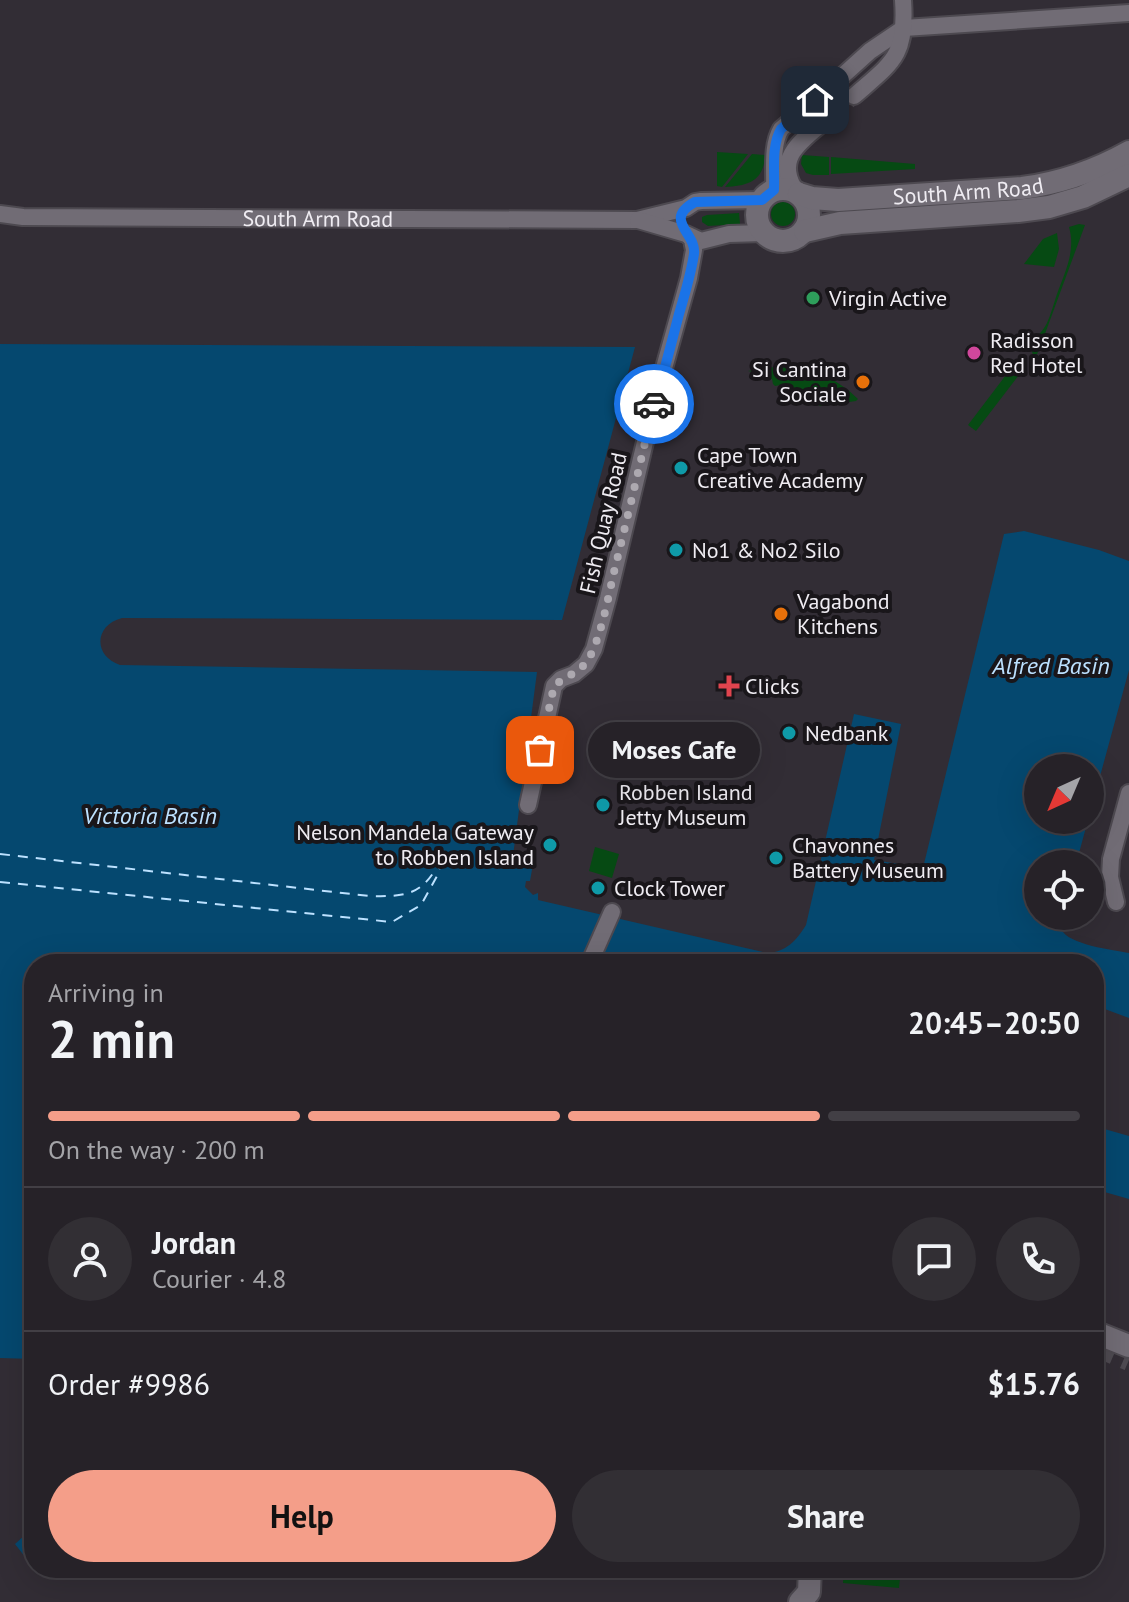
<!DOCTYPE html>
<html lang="en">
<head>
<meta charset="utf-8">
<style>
	body { margin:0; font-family:"PT Sans",sans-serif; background:#322f34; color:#f1f3f6; height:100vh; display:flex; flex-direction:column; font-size:30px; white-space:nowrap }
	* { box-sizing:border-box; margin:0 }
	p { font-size:26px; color:#a4a4a8 }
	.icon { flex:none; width:44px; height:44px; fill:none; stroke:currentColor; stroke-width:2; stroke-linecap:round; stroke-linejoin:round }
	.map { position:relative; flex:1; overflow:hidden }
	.details { position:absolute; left:24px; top:954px; width:1080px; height:624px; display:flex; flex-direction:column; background:#262228; border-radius:32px; box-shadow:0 8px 32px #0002,0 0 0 2px #423f45 }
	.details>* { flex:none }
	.needle { width:52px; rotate:224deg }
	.tools { position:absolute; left:1024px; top:754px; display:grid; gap:16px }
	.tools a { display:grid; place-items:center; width:80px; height:80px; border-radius:50%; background:#262228; box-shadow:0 8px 32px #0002,0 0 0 2px #423f45; font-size:40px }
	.pin { position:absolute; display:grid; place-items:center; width:68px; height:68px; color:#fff; margin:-34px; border-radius:16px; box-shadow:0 4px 12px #0006 }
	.courier { position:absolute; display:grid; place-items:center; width:80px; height:80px; margin:-40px; border:6px solid #1a73e8; border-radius:50%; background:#fff; color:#222; box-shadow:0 2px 10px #0007 }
	.bubble { position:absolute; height:56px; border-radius:28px; background:#262228; box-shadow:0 8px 32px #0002,0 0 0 2px #423f45; font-size:26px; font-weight:800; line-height:56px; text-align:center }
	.headline em { font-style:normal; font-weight:800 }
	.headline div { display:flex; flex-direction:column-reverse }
	.headline { display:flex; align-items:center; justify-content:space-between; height:136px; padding:0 24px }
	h1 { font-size:52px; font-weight:800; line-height:60px }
	.bar { display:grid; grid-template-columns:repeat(4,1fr); gap:12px 8px; align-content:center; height:96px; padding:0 24px }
	.bar i { height:10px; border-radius:6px; background:#423f45 }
	.bar .current { background:#f49e89 }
	.bar p { grid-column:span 4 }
	.line { display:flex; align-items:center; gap:20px; padding:0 24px; border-top:2px solid #423f45 }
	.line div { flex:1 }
	.round { display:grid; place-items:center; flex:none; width:84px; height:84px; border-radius:42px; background:#322f34 }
	.button { display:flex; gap:16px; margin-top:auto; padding:16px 24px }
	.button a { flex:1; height:92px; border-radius:48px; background:#f49e89; color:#111; font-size:32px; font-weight:800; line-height:92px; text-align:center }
	.button a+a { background:#322f34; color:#f1f3f6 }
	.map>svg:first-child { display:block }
	.green { fill:#064a13 }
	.water { fill:#05486f }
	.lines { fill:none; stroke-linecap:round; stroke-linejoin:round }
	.ferry { stroke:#bce1ff; stroke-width:2; stroke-dasharray:10 8; stroke-linecap:butt }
	.street-tunnel { stroke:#4e4a51; stroke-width:16; stroke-dasharray:16 8; stroke-linecap:butt }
	.secondary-tunnel { stroke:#4e4a51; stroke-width:22; stroke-dasharray:22 11; stroke-linecap:butt }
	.street-casing { stroke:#4d4950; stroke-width:20 }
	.secondary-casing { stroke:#4d4950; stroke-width:26 }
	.street { stroke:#716c75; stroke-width:16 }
	.secondary { stroke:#716c75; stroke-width:22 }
	.done { stroke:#ada9b0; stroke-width:8; stroke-dasharray:0 14.4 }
	.route { stroke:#1a73e8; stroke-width:10 }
	.leisure-dot { fill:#2e9e5b; stroke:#19161a; stroke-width:3 }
	.hotel-dot { fill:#d1479c; stroke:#19161a; stroke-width:3 }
	.food-dot { fill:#e8710a; stroke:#19161a; stroke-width:3 }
	.culture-dot { fill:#0f9aa8; stroke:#19161a; stroke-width:3 }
	.health-dot { fill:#e0444e; stroke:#19161a; stroke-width:3 }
	.labels { text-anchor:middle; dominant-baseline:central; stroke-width:8; stroke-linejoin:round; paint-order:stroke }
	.street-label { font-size:22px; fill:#efecf2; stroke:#19161a }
	.poi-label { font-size:22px; fill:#efecf2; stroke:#19161a; text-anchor:start }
	.water-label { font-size:24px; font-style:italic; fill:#bce1ff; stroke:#19161a }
</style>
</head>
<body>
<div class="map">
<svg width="1129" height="1602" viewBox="0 0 1129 1602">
	<rect width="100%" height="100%" fill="#322d35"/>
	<path class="green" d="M717,152l31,2 -26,33 -5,-1z
		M752,154l13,1c-1,26 -17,31 -40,32z
		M802,155l27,2v18h-16l-7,-2 -5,-9z
		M831,157l84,7v5l-84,5z
		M771 214a12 12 0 1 1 24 0a12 12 0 1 1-24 0Z
		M739,213l1,11 -32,2 -6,-4v-5l5,-2z
		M1079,224l6,1 -46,125 -2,4 -4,1c-5,-15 8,-19 14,-32 4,-9 7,-20 10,-29 8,-22 19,-43 12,-67z
		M1057,233l2,16 -5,18 -30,-3 19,-25z
		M781,366c30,1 56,12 77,33l-2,2 -36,5 -3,-2v-6l-7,1 -3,-2 -1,-6 -9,1 2,5 -5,4 -5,-8 -4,1 -3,-3 -1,-6 -6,1 -2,-2 -1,-5h-6l-4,-8 -9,1 -5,-1z
		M1009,371l10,4 -43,56 -8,-6z
		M595,847l24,7 -7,24 -23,-7z
		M844,1568h57l-2,20 -56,-5z"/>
	<path class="water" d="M0,344l635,3 -73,273 -440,-2c-28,7 -29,38 -2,47l417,7 -24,184 2,5 18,3 -3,17h-4l-1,6 8,8 5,-2v7l229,53c19,-1 29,-12 39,-28l48,-211 47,10 -27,136 49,8 81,-334 20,-3 75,19 30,11v109l-39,143v-45h-52v52h50l-12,44h-38v52h24c-1,4 -3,9 -1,13 7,16 53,21 68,24v65l-35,-13v-41h-1060v395l-34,-1z
		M1094,1126l35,10v63l-35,-10z
		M25,1535l9,12v21h5l-3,3 -21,-27z"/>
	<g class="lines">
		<path class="ferry" d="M0,854l369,42c39,1 55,-1 73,-39
			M0,882l392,40 29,-17 16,-29 8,-25"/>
		<path class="street-tunnel" d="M815,100l24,-21
			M830,117l24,-21"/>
		<path class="secondary-tunnel" d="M1094,1345l35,15"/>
		<defs>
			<g id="street">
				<path d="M904,28l225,-15"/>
				<path d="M839,79l31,-28 34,-23"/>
				<path d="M854,96c39,-34 53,-40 49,-96"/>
				<path d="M774,190c1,-19 -3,-44 7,-61l34,-29"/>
				<path d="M796,191c-24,-35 10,-53 34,-74"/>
				<path id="s1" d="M0,214l23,3 614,3 49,-12 9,-6 6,-1 61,-1"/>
				<path d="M638,220l48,14 15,7 28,-7 36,-1"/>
				<path d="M528,805l26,-119 7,-7 13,-5 12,-10 8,-15 14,-51 46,-194 35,-126 5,-28 -2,-10 -3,-4"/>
				<path d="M1116,902l-6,-25 1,-18 18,-66"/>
				<path d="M589,964l23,-52"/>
			</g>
			<g id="secondary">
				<circle cx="783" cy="215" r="26"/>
				<path id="s2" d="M799,194l13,4 26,2 184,-12c38,-5 73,-17 107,-36"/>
				<path d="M805,231l35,-8 178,-12 31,-4 34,-10 46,-22"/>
				<path d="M1094,1332l35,14"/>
				<path d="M800,1602l9,-10 1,-24"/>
			</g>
		</defs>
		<use href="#street" class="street-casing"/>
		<use href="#secondary" class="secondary-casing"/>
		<use href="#street" class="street"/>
		<use href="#secondary" class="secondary"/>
	</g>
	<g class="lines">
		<path class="done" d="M540,750l14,-64c11,-10 25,-13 34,-26 13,-22 20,-62 26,-88 14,-56 27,-112 40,-168"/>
		<path class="route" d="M654,404c10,-30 17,-60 25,-90 6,-20 12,-40 15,-60 3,-21 -32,-34 1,-52l67,-2 12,-10c1,-19 -3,-44 7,-61l34,-29"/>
	</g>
	<circle class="leisure-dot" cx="813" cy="298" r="8"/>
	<circle class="hotel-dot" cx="974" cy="353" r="8"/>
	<g class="food-dot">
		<circle cx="863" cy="382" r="8"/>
		<circle cx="781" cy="614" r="8"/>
	</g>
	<g class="culture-dot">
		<circle cx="681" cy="468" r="8"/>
		<circle cx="676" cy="550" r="8"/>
		<circle cx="789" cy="733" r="8"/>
		<circle cx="603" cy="805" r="8"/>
		<circle cx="550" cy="845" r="8"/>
		<circle cx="776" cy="858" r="8"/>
		<circle cx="598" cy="888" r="8"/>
	</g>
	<path class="health-dot" d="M725 674h8v8h8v8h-8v8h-8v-8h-8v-8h8z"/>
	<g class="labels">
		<g class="street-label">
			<text stroke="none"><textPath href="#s2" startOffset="170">South Arm Road</textPath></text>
			<text stroke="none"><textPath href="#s1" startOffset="318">South Arm Road</textPath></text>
			<text transform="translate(603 523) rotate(-77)">Fish Quay Road</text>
		</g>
		<g class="poi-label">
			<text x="829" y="298">Virgin Active</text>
			<text x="990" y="340">Radisson<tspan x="990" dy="25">Red Hotel</tspan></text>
			<text x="847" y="369" text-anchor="end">Si Cantina<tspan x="847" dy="25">Sociale</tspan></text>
			<text x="697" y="455">Cape Town<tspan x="697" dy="25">Creative Academy</tspan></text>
			<text x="692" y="550">No1 &amp; No2 Silo</text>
			<text x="797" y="601">Vagabond<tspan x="797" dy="25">Kitchens</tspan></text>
			<text x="745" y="686">Clicks</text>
			<text x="805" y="733">Nedbank</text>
			<text x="619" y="792">Robben Island<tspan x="619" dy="25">Jetty Museum</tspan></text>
			<text x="534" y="832" text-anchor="end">Nelson Mandela Gateway<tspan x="534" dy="25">to Robben Island</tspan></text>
			<text x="792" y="845">Chavonnes<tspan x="792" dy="25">Battery Museum</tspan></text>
			<text x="614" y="888">Clock Tower</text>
		</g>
		<g class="water-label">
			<text x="1051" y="665">Alfred Basin</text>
			<text x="150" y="815">Victoria Basin</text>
		</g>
	</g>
</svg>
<div class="tools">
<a><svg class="needle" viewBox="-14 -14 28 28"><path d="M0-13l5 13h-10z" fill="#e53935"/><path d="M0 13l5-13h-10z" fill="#a4a4a8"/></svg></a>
<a><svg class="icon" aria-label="locate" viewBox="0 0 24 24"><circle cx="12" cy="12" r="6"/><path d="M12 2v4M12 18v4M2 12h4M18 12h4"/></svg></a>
</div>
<div class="pin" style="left:540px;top:750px;background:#ea580c"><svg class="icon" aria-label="bag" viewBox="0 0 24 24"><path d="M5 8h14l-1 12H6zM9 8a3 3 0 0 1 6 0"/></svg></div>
<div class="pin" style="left:815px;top:100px;background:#1f2937"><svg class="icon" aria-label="home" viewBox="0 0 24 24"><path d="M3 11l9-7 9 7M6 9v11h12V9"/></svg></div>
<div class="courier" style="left:654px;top:404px"><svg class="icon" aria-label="car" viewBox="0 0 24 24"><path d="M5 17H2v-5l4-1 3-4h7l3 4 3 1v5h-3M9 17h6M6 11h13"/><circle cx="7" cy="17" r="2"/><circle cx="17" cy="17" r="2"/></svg></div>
<div class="bubble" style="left:588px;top:722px;width:172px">Moses Cafe</div>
<section class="details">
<div class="headline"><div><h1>2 min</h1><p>Arriving in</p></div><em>20:45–20:50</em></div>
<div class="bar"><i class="current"></i><i class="current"></i><i class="current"></i><i></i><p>On the way · 200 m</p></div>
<div class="line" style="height:144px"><a class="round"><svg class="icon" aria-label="person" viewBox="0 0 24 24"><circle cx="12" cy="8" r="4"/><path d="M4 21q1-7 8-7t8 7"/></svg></a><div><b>Jordan</b><p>Courier · 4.8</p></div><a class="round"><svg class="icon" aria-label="chat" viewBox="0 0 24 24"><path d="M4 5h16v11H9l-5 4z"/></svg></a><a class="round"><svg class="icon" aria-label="phone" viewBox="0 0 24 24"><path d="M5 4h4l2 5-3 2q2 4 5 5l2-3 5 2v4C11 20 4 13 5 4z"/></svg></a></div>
<div class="line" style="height:104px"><div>Order #9986</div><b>$15.76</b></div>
<div class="button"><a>Help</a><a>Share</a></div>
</section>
</div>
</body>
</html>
